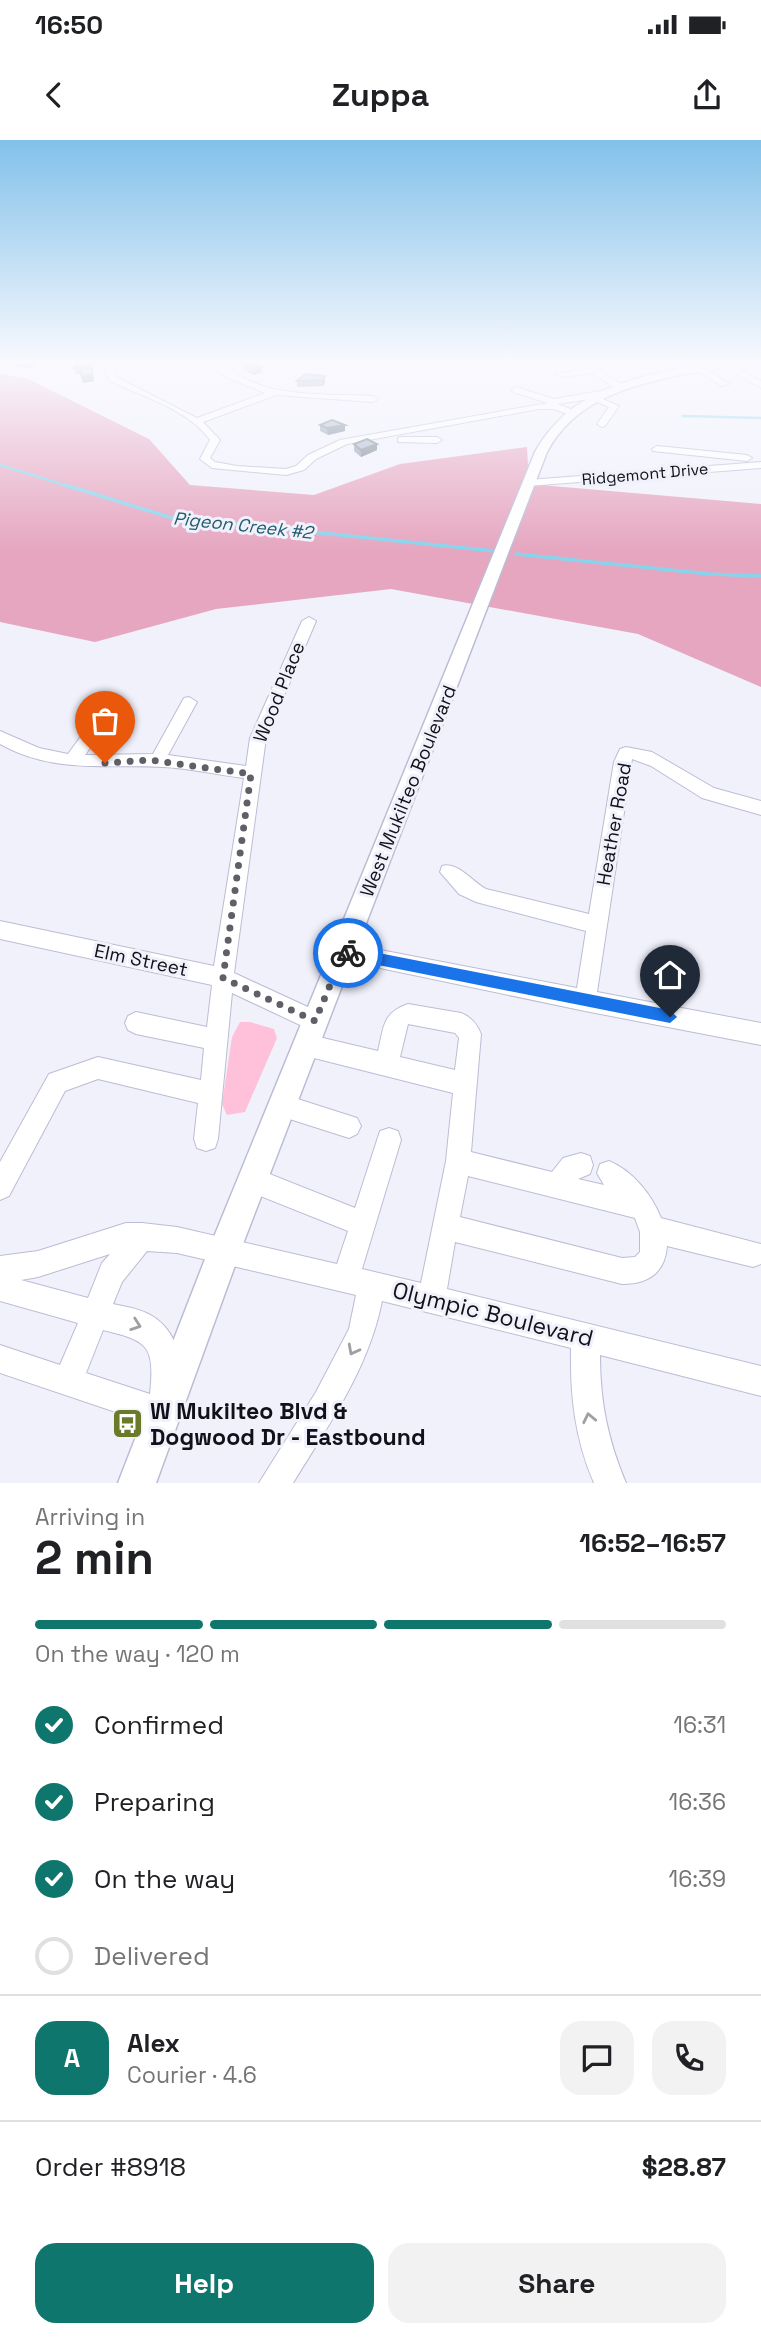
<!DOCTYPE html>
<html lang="en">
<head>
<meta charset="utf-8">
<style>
	body { margin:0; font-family:"Space Grotesk",sans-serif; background:#f2f2f2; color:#202124; height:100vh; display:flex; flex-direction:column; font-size:26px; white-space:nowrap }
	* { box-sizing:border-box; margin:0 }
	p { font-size:23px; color:#757577 }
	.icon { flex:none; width:38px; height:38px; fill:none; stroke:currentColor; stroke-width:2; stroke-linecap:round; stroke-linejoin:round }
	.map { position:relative; height:1343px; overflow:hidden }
	.panel { display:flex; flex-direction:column; background:#fff; flex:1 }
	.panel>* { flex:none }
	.pin { position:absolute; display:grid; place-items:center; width:60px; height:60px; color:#fff; margin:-72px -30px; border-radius:50% 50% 50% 0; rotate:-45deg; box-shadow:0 0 7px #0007 }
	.pin .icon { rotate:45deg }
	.courier { position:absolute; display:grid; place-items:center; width:70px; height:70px; margin:-35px; border:5px solid #1a73e8; border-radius:50%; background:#fff; color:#222; box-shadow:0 2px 9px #0007 }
	.overview em { font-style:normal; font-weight:800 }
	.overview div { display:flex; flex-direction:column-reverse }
	.overview { display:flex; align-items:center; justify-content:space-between; height:119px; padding:0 35px }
	h1 { font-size:46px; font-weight:800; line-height:52px }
	.bar { display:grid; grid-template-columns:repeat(4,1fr); gap:10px 7px; align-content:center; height:84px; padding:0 35px }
	.bar i { height:9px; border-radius:5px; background:#e0e0e0 }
	.bar .current { background:#0f766e }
	.bar p { grid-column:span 4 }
	.line { display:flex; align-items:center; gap:18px; padding:0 35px; border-top:2px solid #e0e0e0 }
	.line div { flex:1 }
	.round { display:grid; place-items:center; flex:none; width:74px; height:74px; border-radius:21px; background:#f2f2f2 }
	ol { padding:0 35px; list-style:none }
	li { display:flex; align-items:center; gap:21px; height:77px }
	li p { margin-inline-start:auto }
	li .icon { padding:7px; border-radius:50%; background:#0f766e; color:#fff; stroke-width:4 }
	li:last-child { color:#757577 }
	li i { width:38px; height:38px; border:4px solid #e0e0e0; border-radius:50% }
	.button { display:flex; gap:14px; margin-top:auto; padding:14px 35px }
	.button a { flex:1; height:80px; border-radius:21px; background:#0f766e; color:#fff; font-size:28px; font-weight:800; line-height:80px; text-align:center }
	.button a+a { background:#f2f2f2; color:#202124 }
	.status { display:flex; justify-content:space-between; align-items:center; height:49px; padding:0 35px; background:#fff; direction:ltr }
	.status svg { height:19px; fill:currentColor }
	header { display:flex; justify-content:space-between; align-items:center; height:91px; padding:0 35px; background:#fff; font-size:32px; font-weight:800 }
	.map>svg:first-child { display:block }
	.green { fill:#ffc1d9 }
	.forest { fill:#e6a6c0 }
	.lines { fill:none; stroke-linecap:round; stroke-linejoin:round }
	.stream-far1 { stroke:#89d4ec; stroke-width:2.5 }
	.stream { stroke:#89d4ec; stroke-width:3.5 }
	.minor-casing { stroke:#bcbcd4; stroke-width:2 }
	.major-casing { stroke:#bcbcd4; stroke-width:3 }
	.minor { fill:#fff; fill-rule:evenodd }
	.major { fill:#fff; fill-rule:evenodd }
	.wall { fill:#8d9bad }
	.shaded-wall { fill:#737e8d }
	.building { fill:#a4b4c9; stroke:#737e8d; stroke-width:2 }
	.oneway { stroke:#a0a0a3 }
	.route { fill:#1a73e8 }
	.done { stroke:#5f5f68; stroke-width:7; stroke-dasharray:0 12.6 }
	.labels { text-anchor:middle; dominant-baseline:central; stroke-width:6; stroke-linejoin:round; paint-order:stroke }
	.far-street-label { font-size:16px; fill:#111119; stroke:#f1f1fc }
	.far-water-label { font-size:18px; font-style:italic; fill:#1f5b6d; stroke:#f1f1fc }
	.street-label { font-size:19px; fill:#111119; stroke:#f1f1fc }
	.near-street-label { font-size:23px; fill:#111119; stroke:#f1f1fc }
	.near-poi-label { font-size:23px; font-weight:bold; fill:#111119; stroke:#f1f1fc; text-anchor:start }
</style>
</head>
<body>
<div class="status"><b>16:50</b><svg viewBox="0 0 49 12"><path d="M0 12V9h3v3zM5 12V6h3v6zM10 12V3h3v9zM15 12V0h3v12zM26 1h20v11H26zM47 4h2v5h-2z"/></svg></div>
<header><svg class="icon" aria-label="back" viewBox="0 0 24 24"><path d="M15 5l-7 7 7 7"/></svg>Zuppa<svg class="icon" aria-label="share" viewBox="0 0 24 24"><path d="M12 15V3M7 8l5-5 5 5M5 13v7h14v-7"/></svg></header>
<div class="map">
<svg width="761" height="1343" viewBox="0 0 761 1343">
	<rect width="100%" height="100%" fill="#f1f1fc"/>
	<path class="green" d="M240,882h10l24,7 3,9 -32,74 -18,3 -5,-11 10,-67z"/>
	<path class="forest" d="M0,234l26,4 123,61 41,46 124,10 86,-31 127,-17 2,37 232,20v183l-123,-53 -247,-45 -175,20 -121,33 -95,-20z"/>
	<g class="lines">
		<path class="stream-far1" d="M683,276l78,2
			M0,325l71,22"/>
		<path class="stream" d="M65,345l104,32 325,34
			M516,414l193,20 52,2"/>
		<defs>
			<path id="minor" d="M110,223h8l-5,9 3,5 81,41 68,-25 -39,-16 -17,-14c13,0 40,21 60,25 33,8 69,6 104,8l5,3 -5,3 -97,-7 -73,27 17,18 -10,18 5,4 22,4 49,3 10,-3 12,-11 32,-15 208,-37 -35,-11 -1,-2 4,-3 38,12 53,-9 4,3 -1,2 -12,2 21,9 -14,20 -3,1 -5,-3 12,-17 -19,-8 -33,5 19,7v4l-3,1 -20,-7h-14l-192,35 -31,15 -12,11 -18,5 -74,-7 -12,-9 10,-19c-22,-31 -67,-43 -100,-59l-5,-9z
				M417,223h9l1,2 -4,3z
				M648,223h10l18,12 -7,2z
				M718,223h10l33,18v7z
				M699,225l3,1 27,18 -7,2 -26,-16z
				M597,228l27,18v4h-6l-26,-17 -32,4 -4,-3z
				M401,297h36l5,3 -5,3 -39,-1v-4z
				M657,306l90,9 5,3 -5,3 -94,-10 -1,-2z
				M761,322v6l-233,18 -5,-3 5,-3z
				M309,477l7,4 -50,117 -32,235 89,41 3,7 -3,7 -8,4 -83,-39 -14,146 -3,9 -9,3 -9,-3 -3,-9 4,-36 -100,-24 -33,12 -56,105 -9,4v-38l49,-88 49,-17 103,23 3,-32 -68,-14 -8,-4 -3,-7 3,-7 8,-4 71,15 5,-42 -212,-46v-18l214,45 30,-188c-27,-3 -54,-10 -81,-11 -58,-3 -109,7 -163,-23v-13l39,17 29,6 27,-37 6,-1 8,5 -24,34 68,-1 31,-56 5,-1 8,5 -29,53 78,11 4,-28 52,-117z
				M626,607l26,5 62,36 47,13v14l-59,-17 -51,-32 -19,-7 -35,233 164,31v22l-176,-34 -248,-52 -3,-7 3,-7 7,-2 233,45 9,-57 -110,-29 -17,-8 -19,-22 2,-6c15,-5 31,16 44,23l103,25 25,-152 6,-13z
				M408,864l53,9c10,4 16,11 20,21l-10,118 81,20 11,-14 18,-5 9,3 3,9 -3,9 -12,5 26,6 -7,-12 3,-9 9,-3c24,10 43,34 52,57l100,26v20l-8,3 -86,-21c-2,27 -19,38 -45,38l-167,-42 -8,47 314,77v30l-161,-41c0,47 8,85 26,128h-32c-19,-44 -24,-87 -23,-135l-189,-47c-13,67 -54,125 -89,182h-34l57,-91 33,-63 7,-34 -179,-42 -30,-2 -25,31 -9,22c15,3 34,6 46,17 27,22 27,73 15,103l-11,4 -163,-55v-28l60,20 18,-42 -78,-22v-45l38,-5 88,-28h16l35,4 160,37 11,-33 -105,-42 -4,-9 4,-9 9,-4 103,41 25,-77 9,-3 9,3 3,9 -39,129 59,14 25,-122 7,-68 -147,-37 -8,-3 -3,-8 3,-8 8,-3 72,17c6,-24 4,-38 30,-47zM408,884l47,9 4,5 -4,32 -55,-13zM468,1036l167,42 5,14v20l-5,5 -13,1 -162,-41zM110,1114l-8,9 -14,35 -67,-18 17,-3zM103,1190c45,11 52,15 47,64l-64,-21z
				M282,954l75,24 4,8 -4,8 -8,4 -75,-24 -4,-8 4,-8z"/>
			<path id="major" d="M709,223h19c-12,8 -33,9 -48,12 -53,11 -106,26 -133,77l-306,797 -85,234h-38l91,-234 326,-797c38,-67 105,-75 174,-89z"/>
		</defs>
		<use href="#minor" class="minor-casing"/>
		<use href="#major" class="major-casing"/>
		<use href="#minor" class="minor"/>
		<use href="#major" class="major"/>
	</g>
	<path class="wall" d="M14,223h23l-7,5 -14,-1z
		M78,223h14l1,2 -3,4 3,5 1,7 -11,2 -2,-9h-5l-2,-6z
		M242,224l20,2v6l-8,3 -11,-5z
		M325,236v6l-2,4 -26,1v-6z
		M320,285l25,6 -17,4 -8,-4z
		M354,304h23v6l-16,7 -7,-6z"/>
	<path class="shaded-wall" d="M28,223h9l-7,5z
		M88,223h4l1,2 -7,9 -1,-6z
		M262,226v6l-8,3 -1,-6z
		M92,228l2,13 -11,2 -1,-6z
		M325,236v6l-2,4 -1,-6z
		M345,285v6l-17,4 -1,-7z
		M377,304v6l-16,7v-7z"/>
	<path class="building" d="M78,223h10l-3,5h-11z
		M246,223h8l8,3 -9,3 -11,-5z
		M92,228v7l-10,2 -2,-7z
		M305,234l20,2 -3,4 -25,1z
		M332,280l13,5 -18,3 -7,-3z
		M367,299l10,5 -16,6 -7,-6z"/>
	<defs><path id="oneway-chevron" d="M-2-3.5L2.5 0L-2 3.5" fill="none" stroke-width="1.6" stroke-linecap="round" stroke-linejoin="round" transform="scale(1.75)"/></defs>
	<g class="oneway">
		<use href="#oneway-chevron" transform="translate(136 1185) rotate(19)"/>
		<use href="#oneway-chevron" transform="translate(353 1210) rotate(118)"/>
		<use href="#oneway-chevron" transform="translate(589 1278) rotate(-102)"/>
	</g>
	<linearGradient id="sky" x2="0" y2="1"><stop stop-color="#82c1ea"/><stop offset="0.54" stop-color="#f9f9fe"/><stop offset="1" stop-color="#f9f9fe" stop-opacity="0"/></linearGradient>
	<rect width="761" height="411" fill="url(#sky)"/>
	<path class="route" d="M348,807l322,63 7,7 -7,6 -322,-64 -6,-6z"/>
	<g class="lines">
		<path class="done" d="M105,623l45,-3 101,14 -28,204 92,43 29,-69 4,1"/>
	</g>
	<defs>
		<symbol id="bus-square" viewBox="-11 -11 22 22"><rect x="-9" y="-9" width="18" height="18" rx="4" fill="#697a28" stroke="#f1f1fc"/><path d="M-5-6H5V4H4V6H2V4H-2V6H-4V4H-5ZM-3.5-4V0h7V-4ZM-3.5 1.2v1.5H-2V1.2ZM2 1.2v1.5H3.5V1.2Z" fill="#fff"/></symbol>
	</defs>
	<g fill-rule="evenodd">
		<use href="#bus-square" x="110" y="1266" width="35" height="35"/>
	</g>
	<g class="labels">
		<g class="far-street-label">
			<text transform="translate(645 334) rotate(-5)">Ridgemont Drive</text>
		</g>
		<g class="far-water-label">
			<text transform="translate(243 385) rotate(6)">Pigeon Creek #2</text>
		</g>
		<g class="street-label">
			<text transform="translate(279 552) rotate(-68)">Wood Place</text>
			<text transform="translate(408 651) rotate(-68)">West Mukilteo Boulevard</text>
			<text transform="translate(614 684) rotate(-80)">Heather Road</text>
			<text transform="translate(141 820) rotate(12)">Elm Street</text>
		</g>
		<g class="near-street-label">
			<text transform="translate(493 1174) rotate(14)">Olympic Boulevard</text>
		</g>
		<g class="near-poi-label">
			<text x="150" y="1271">W Mukilteo Blvd &amp;<tspan x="150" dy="26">Dogwood Dr - Eastbound</tspan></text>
		</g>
	</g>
</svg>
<div class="pin" style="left:105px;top:623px;background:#ea580c"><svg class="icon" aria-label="bag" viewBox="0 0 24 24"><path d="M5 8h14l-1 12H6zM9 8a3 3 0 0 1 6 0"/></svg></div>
<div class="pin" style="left:670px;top:877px;background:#1f2937"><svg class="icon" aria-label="home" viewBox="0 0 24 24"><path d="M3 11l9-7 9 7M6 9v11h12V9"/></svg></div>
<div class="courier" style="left:348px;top:813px"><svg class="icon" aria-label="bike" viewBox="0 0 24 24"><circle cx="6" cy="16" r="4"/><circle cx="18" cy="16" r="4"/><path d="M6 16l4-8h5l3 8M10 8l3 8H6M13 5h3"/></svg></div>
</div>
<section class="panel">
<div class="overview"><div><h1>2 min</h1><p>Arriving in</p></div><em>16:52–16:57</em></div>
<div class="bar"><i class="current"></i><i class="current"></i><i class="current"></i><i></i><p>On the way · 120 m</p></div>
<ol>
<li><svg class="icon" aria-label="check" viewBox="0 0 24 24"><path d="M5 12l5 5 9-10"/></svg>Confirmed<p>16:31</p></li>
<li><svg class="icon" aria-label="check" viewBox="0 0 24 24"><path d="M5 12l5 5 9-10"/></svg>Preparing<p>16:36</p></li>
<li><svg class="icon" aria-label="check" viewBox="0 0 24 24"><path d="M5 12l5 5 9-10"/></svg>On the way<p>16:39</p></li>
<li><i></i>Delivered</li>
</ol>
<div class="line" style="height:126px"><b class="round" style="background:#0f766e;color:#fff">A</b><div><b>Alex</b><p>Courier · 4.6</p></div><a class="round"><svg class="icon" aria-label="chat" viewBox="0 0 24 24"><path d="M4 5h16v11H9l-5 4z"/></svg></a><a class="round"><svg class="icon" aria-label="phone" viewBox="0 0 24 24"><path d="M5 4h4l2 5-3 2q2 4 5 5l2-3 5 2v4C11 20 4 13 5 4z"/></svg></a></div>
<div class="line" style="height:91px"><div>Order #8918</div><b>$28.87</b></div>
<div class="button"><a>Help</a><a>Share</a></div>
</section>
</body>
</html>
